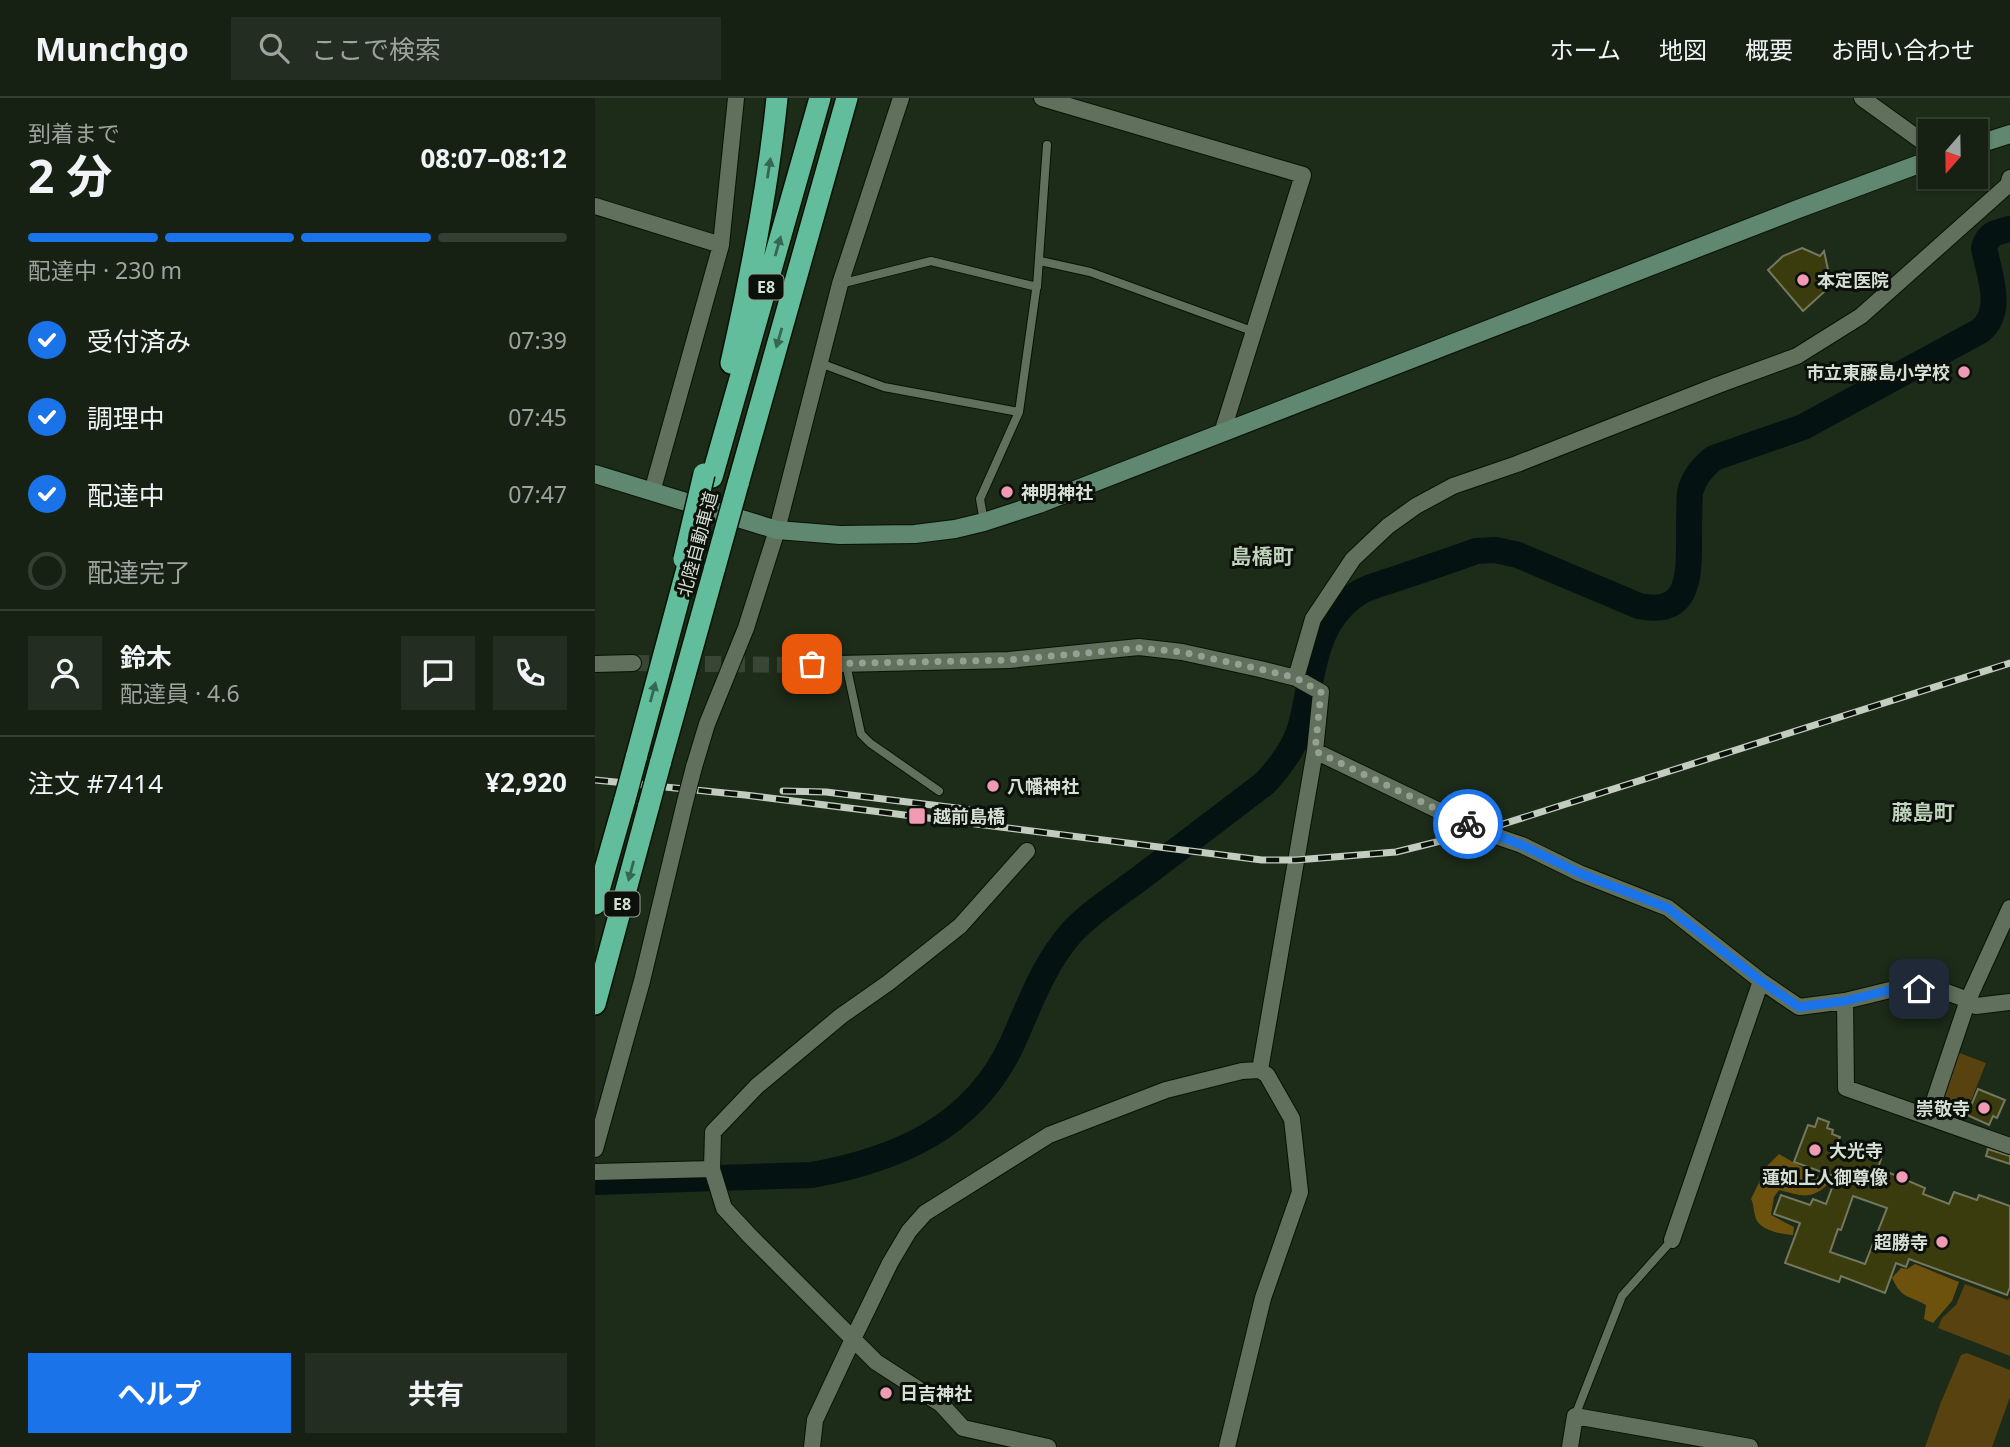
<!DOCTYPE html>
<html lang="ja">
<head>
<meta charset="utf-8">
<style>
	body { margin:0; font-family:"Noto Sans","Noto Sans JP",sans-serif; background:#232d21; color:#f1f3f6; height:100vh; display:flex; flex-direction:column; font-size:26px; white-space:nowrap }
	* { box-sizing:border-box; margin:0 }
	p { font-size:23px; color:#9ea3a0 }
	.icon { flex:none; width:38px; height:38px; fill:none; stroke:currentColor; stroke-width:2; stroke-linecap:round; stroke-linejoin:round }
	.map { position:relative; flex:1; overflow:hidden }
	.sheet { display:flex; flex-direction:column; background:#162013; width:595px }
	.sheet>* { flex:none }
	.needle { width:46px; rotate:200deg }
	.fabs { position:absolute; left:1323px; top:21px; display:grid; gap:14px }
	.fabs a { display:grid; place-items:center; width:70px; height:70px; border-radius:0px; background:#162013; box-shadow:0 2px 5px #0004,0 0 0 2px #353e33; font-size:35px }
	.pin { position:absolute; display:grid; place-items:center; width:60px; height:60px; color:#fff; margin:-30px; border-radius:14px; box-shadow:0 4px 10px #0006 }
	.courier { position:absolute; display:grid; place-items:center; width:70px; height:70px; margin:-35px; border:5px solid #1a73e8; border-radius:50%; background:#fff; color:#222; box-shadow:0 2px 9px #0007 }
	.overview em { font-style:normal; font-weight:700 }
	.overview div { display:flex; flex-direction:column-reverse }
	.overview { display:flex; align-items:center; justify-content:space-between; height:119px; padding:0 28px }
	h1 { font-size:46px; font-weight:700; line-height:52px }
	.bar { display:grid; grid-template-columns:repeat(4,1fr); gap:10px 7px; align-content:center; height:84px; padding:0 28px }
	.bar i { height:9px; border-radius:5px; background:#353e33 }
	.bar .active { background:#1a73e8 }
	.bar p { grid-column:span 4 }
	.line { display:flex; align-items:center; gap:18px; padding:0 28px; border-top:2px solid #353e33 }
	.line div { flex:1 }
	.round { display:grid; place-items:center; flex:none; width:74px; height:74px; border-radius:0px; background:#232d21 }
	ol { padding:0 28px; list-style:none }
	li { display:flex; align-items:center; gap:21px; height:77px }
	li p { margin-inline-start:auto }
	li .icon { padding:7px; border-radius:50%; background:#1a73e8; color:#fff; stroke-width:4 }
	li:last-child { color:#9ea3a0 }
	li i { width:38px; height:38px; border:4px solid #353e33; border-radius:50% }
	.cta { display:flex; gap:14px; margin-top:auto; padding:14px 28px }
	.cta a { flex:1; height:80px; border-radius:0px; background:#1a73e8; color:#fff; font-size:28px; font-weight:700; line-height:80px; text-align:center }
	.cta a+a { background:#232d21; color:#f1f3f6 }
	header { display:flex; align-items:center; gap:42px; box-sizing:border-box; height:98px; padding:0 35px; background:#162013; border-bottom:2px solid #353e33 }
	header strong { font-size:33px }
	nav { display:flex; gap:38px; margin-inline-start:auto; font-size:24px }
	.search { width:490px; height:63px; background:#232d21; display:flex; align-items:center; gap:18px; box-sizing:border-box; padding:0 24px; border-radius:0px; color:#9ea3a0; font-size:26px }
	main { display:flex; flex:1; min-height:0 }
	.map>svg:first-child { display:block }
	.green { fill:#58420f }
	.forest { fill:#6d520e }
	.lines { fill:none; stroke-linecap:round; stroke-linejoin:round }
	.river { stroke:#041212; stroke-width:26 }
	.building { fill:#3a3c0d; stroke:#75775e; stroke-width:2; fill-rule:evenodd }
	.street-tunnel { stroke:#394635; stroke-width:16; stroke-dasharray:16 8; stroke-linecap:butt }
	.lane-casing { stroke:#071304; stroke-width:10 }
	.street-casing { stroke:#071304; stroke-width:18 }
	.secondary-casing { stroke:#071304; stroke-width:20 }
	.highway-casing { stroke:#071304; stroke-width:24 }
	.lane { stroke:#60705c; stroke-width:8 }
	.street { stroke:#60705c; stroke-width:16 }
	.secondary { stroke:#60876f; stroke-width:18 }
	.highway { stroke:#61bd9b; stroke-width:21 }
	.rail-casing { stroke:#c2cdc0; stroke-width:7 }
	.rail { stroke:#0b110a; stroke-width:4.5; stroke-dasharray:13; stroke-linecap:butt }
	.street-bridge-casing { stroke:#071304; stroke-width:18; stroke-linecap:butt }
	.highway-bridge-casing { stroke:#071304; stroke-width:24; stroke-linecap:butt }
	.street-bridge { stroke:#60705c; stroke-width:16 }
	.highway-bridge { stroke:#61bd9b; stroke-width:21 }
	.oneway { fill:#366752 }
	.done { stroke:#95a092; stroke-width:7; stroke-dasharray:0 12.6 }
	.route { stroke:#1a73e8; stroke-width:9 }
	.poi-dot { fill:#f19ab3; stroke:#0b110a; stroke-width:2.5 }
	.labels { text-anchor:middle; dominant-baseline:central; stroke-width:6; stroke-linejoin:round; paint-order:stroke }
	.shield { fill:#0b110a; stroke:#98a197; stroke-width:2 }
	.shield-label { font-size:16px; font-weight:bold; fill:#d5dfd3 }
	.poi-label { font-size:18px; font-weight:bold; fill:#d5dfd3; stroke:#0b110a; text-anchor:start }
	.street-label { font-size:18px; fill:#d5dfd3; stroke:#0b110a }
	.quarter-label { font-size:21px; font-weight:bold; fill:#c0d3bc; stroke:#0b110a }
</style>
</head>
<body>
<header>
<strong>Munchgo</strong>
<div class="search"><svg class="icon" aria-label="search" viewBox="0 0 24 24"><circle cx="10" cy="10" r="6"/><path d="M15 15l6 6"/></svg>ここで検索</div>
<nav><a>ホーム</a><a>地図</a><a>概要</a><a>お問い合わせ</a></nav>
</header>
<main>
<section class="sheet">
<div class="overview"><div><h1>2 分</h1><p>到着まで</p></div><em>08:07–08:12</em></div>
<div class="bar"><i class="active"></i><i class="active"></i><i class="active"></i><i></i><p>配達中 · 230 m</p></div>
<ol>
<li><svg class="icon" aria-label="check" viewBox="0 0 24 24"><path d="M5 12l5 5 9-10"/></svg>受付済み<p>07:39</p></li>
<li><svg class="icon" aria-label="check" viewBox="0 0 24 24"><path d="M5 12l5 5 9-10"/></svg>調理中<p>07:45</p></li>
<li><svg class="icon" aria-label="check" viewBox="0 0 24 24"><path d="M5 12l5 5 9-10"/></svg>配達中<p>07:47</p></li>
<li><i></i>配達完了</li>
</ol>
<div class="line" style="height:126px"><a class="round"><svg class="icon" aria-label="person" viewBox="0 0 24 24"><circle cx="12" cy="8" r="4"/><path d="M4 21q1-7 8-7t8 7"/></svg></a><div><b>鈴木</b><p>配達員 · 4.6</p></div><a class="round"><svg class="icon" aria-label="chat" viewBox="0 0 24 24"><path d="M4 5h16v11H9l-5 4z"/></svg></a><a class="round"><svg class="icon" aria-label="phone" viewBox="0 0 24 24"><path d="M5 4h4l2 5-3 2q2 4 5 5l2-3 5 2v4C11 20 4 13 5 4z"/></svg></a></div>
<div class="line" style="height:91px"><div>注文 #7414</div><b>¥2,920</b></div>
<div class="cta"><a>ヘルプ</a><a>共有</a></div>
</section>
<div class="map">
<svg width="1415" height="1349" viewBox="0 0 1415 1349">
	<rect width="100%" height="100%" fill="#1d2b19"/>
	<path class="green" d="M1362,954l29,11 -21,53 -27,-10z
		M1370,1186l43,16 2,-3v59l-72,-28 4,-10 14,-13z
		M1372,1255l43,17v27l-18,50h-67l16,-45 20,-47z"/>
	<path class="forest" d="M1184,1056l40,23 8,8c-17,16 -27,10 -48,5l-5,7 -3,18 23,12 -1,8c-13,-1 -36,-5 -38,-20 -2,-7 -1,-10 -4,-16l16,-33z
		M1320,1166l44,18 -7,19 -19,22 -9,-4 2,-14c-18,-10 -24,-6 -34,-27l9,-10 6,1z"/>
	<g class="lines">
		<path class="river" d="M0,1084l217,-7c87,-16 161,-48 200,-131 18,-40 31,-79 60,-112 19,-20 44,-36 67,-53 42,-32 84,-64 126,-96 15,-16 28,-33 35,-54 14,-49 10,-106 60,-137 10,-6 24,-9 35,-13 27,-9 54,-18 81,-28l20,-1 22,5 121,51c49,10 50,-27 50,-64 0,-17 0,-33 1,-50 4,-15 12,-25 24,-34l89,-31 177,-96c25,-20 9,-57 4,-83 4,-15 13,-16 26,-19"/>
	</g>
	<path class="building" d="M1207,150l18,8 4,-5 5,23v7l-5,11 -21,19 -35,-41 15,-14z
		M1383,991l27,11 -8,18 -4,-2 -4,9 -22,-10z
		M1223,1020l11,4 -2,6 6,2 -1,4 8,3 -4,11 25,9 3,-4 17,6 -3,9 47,20 -2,6 26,10 5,-12 23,8 2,-5 31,11v81l-3,8 -98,-36 -3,8 -10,-4 -11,30 -44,-17 -2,6 -54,-19 15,-40 -26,-9 7,-19 29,10 3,-6 13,5 10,-27 -42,-15 14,-37 7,2zM1258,1098l34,12 -22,56 -35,-12 8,-23 3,1z
		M1393,1051l22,7v8l-24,-8z"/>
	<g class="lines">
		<path class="street-tunnel" d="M38,565l163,2"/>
		<defs>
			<path id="lane" d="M445,163l50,11 162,59
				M245,186l91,-23 106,26 10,-142
				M225,265l64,24 135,25
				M389,424l-4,-23 39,-87 18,-129
				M251,566l15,70 9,9 69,48
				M980,1318l47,-120 50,-56"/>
			<path id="street" d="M447,0l261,77 -81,258
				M1267,0l68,49
				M0,108l126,39
				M57,394l69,-247 15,-147
				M0,566l38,-1
				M201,567l213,-5 130,-13 43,5 78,17 36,9 25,14 -6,59 -55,319
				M701,580l17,-59 40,-60 35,-33 28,-20 37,-20 64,-22 201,-79 79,-29 64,-40 147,-131 2,-7
				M720,653l166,80 41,14 57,28 89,35 93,73 38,26 46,-6 53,-13 43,2 27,10 8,6 34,-4
				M99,669l13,-43 39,-96 31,-98 63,-246 61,-186
				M1250,903l1,87 164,58
				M1334,1018l39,-116 42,-92
				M0,1051l47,-168 43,-179
				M117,1071l1,-37 44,-46 84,-70 47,-33 72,-57 67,-75
				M0,1074l117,-3 12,39 26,28 126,126 65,42 22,24 85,19
				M1077,1142l89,-259
				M217,1349l3,-27 38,-81 37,-76 19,-32 16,-18 124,-78 117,-45 76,-19 18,-1 7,5 25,44 8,73 -37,106 -36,149
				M975,1349l5,-31 175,31"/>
			<path id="secondary" d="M1381,47l34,-11
				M0,376l182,56 63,5 75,-1 40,-5 29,-7 55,-18 759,-295 132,-49"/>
			<path id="highway" d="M136,265c20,-88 37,-175 46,-265
				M117,379l108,-379
				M143,386l109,-386
				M41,660l53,-197
				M65,666l55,-197
				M0,806l30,-105
				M0,906l54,-199"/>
		</defs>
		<use href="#lane" class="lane-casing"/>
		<use href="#street" class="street-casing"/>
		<use href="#secondary" class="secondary-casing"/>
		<use href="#highway" class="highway-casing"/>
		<use href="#lane" class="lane"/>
		<use href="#street" class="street"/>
		<use href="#secondary" class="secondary"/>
		<use href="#highway" class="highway"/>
		<defs>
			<path id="rail" d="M0,682l150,15 517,65h34l100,-8 85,-21 529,-168
				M188,693l43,1 139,17 37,9"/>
		</defs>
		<use href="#rail" class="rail-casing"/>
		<use href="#rail" class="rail"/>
		<defs>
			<path id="street-bridge" d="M90,704l9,-35"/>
			<path id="highway-bridge" d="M89,461l20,-85
				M120,469l23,-83
				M30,701l11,-41
				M54,707l11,-41"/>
		</defs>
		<use href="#street-bridge" class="street-bridge-casing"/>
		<use href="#highway-bridge" class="highway-bridge-casing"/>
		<use href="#street-bridge" class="street-bridge"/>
		<use href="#highway-bridge" class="highway-bridge"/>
	</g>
	<defs><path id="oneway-solid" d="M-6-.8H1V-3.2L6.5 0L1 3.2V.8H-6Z" transform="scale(1.75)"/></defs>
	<g class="oneway">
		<use href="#oneway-solid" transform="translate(174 70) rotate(-81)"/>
		<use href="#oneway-solid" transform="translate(183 148) rotate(-74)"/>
		<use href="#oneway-solid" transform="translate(184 240) rotate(106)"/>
		<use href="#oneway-solid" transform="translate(58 594) rotate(-75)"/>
		<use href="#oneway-solid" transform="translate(36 773) rotate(105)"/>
	</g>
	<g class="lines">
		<path class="done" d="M217,566l197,-4 130,-12 43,4 78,17 36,9 25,14 -6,59 153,73"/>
		<path class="route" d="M873,726l54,21 57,28 89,35 93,73 38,26 46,-6 53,-13 21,1"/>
	</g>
	<g class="poi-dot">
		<circle cx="1208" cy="182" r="7"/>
		<circle cx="1369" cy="274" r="7"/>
		<circle cx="412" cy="394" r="7"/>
		<circle cx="398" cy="688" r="7"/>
		<rect x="313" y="709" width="18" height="18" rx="3.5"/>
		<circle cx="1389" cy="1010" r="7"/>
		<circle cx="1220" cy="1052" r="7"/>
		<circle cx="1307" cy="1079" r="7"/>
		<circle cx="1347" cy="1144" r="7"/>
		<circle cx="291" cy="1295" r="7"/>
	</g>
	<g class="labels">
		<g class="shield">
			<rect x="153.5" y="176.5" width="35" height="25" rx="5"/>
			<rect x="9.5" y="793.5" width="35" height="25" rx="5"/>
		</g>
		<g class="shield-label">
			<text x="171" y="189">E8</text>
			<text x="27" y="806">E8</text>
		</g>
		<g class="poi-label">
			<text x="1222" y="182">本定医院</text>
			<text x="1355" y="274" text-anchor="end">市立東藤島小学校</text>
			<text x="426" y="394">神明神社</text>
			<text x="412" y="688">八幡神社</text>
			<text x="338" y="718">越前島橋</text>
			<text x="1375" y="1010" text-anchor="end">崇敬寺</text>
			<text x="1234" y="1052">大光寺</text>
			<text x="1293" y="1079" text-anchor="end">蓮如上人御尊像</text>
			<text x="1333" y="1144" text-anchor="end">超勝寺</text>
			<text x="305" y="1295">日吉神社</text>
		</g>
		<g class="street-label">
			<text transform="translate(102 446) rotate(-75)">北陸自動車道</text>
		</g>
		<g class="quarter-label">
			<text x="667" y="458">島橋町</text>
			<text x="1328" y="714">藤島町</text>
		</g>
	</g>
</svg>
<div class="fabs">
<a><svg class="needle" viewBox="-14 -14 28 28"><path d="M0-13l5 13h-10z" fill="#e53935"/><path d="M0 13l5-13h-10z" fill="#9ea3a0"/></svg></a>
</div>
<div class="pin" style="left:217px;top:566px;background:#ea580c"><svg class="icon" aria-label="bag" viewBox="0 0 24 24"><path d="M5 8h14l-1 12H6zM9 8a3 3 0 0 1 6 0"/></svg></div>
<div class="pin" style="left:1324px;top:891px;background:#1f2937"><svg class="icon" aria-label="home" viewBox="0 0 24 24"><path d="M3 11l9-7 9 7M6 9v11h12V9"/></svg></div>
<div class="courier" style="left:873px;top:726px"><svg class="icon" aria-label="bike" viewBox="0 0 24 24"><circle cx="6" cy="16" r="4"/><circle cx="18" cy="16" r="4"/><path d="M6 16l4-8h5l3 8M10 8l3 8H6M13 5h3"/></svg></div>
</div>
</main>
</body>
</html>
